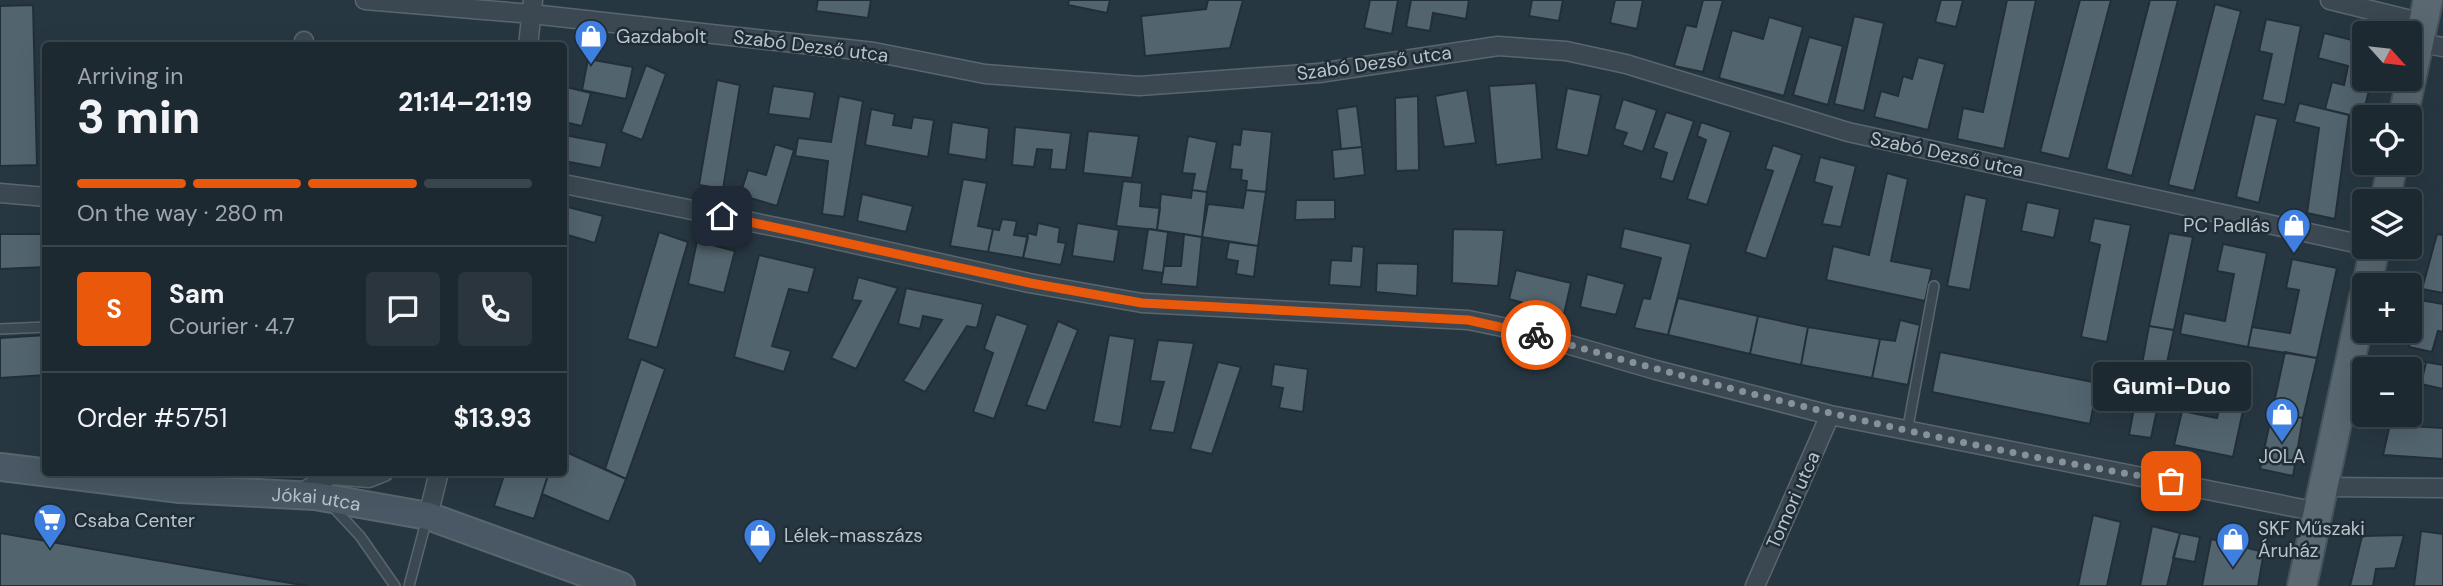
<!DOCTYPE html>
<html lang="en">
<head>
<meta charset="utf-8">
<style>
	body { margin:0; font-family:"DM Sans",sans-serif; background:#2a353d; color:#f1f3f6; height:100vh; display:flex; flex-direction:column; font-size:26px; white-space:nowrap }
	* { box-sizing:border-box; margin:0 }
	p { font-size:23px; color:#a0a6ab }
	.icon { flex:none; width:38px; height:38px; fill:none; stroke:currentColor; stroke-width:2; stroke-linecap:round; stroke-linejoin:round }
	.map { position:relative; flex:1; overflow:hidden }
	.details { position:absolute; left:42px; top:42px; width:525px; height:434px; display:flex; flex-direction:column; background:#1d2931; border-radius:7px; box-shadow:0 7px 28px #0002,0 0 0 2px #3b454d }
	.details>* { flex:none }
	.needle { width:46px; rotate:117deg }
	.controls { position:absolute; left:2352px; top:21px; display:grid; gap:14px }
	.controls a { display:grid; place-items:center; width:70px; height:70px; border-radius:7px; background:#1d2931; box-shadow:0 7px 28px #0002,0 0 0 2px #3b454d; font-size:35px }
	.pin { position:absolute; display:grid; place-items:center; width:60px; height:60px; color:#fff; margin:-30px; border-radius:14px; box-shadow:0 4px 10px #0006 }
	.courier { position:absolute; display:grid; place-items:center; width:70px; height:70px; margin:-35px; border:5px solid #ea580c; border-radius:50%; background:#fff; color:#222; box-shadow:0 2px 9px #0007 }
	.bubble { position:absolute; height:49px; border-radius:7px; background:#1d2931; box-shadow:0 7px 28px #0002,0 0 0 2px #3b454d; font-size:23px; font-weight:800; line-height:49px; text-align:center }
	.overview em { font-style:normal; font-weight:800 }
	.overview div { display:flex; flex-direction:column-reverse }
	.overview { display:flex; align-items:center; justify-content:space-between; height:119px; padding:0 35px }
	h1 { font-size:46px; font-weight:800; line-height:52px }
	.bar { display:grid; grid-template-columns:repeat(4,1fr); gap:10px 7px; align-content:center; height:84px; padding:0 35px }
	.bar i { height:9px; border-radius:5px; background:#3b454d }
	.bar .selected { background:#ea580c }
	.bar p { grid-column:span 4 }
	.line { display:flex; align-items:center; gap:18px; padding:0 35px; border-top:2px solid #3b454d }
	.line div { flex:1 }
	.round { display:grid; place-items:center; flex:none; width:74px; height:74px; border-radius:7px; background:#2a353d }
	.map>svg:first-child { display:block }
	.building { fill:#52646e; stroke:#222f38; stroke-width:2 }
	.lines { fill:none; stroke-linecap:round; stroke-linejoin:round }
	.service-casing { stroke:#59666e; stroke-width:12 }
	.minor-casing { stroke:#59666e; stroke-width:21 }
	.secondary-casing { stroke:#59666e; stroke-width:30 }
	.primary-casing { stroke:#48545d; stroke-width:32 }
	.service { stroke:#3b4851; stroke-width:9 }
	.minor { stroke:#3b4851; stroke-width:18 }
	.secondary { stroke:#495864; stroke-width:26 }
	.primary { stroke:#596871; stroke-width:28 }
	.done { stroke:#85929b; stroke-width:7; stroke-dasharray:0 12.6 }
	.route { stroke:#ea580c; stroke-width:9 }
	.labels { text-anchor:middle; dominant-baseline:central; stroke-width:5; stroke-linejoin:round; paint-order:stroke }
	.poi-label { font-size:19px; fill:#b8c3cb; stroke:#202d36; text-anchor:start }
	.street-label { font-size:19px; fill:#b8c3cb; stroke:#202d36 }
</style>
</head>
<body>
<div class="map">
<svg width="2443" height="586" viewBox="0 0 2443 586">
	<rect width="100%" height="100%" fill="#273741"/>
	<path class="building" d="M818,0h53l-3,18 -52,-7z
		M1069,0h41l-3,13 -39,-8z
		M1208,0h35l-13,48 -85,8 -4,-40 65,-7z
		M1370,0h28l-6,34 -28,-6z
		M1411,0h58l-3,19 -33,-6 -3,18 -24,-4z
		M1532,0h31l-4,21 -30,-5z
		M1615,0h28l-6,29 -27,-6z
		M1703,0h20l-20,72 -29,-6 12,-41 10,2z
		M1941,0h22l-7,27 -21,-5z
		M2007,0h29l-32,149 -47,-10 6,-31 20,4z
		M2080,0h31l-42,159 -29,-7z
		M2150,0h28l-46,176 -26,-7z
		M2215,4l26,7 -47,180 -26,-6z
		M33,5l4,160 -37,1v-160z
		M1854,16l30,7 -20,88 -30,-7z
		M1769,17l34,10 -19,69 -65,-18 13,-48 31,9z
		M2266,19l35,7 -16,79 -23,-5 10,-46 -13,-3z
		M2324,33l40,10v36h8l-10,39 -37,-9 7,-27 12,3 4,-19 -30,-8z
		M1809,37l34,9 -15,59 -35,-10z
		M1918,57l27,7 -17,66 -54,-13 7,-26 17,5 5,-20 9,3z
		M588,59l45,8 -7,32 -44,-9z
		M646,65l20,9 -24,66 -21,-8z
		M717,80l23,5 -17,104 -24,-4z
		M1536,83l6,76 -46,6 -7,-79z
		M773,86l42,6 -5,27 -42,-5z
		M566,87l25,6 -9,33 -18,-4z
		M1567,88l34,7 -13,61 -32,-7z
		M1467,90l9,53 -32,4 -9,-51z
		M839,96l24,5 -19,116 -22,-3 6,-53 -33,-5 3,-18 33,4z
		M1418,96l1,74 -23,1 -1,-73z
		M1623,99l34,11 -14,42 -21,-7 5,-12 -13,-4z
		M2299,103l50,12 -14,104 -28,-6 12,-85 -25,-6z
		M1357,106l5,41 -21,2 -4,-40z
		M871,109l24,5 -2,11 18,3 2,-11 21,3 -6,37 -63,-12z
		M1666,112l28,9 -21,61 -13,-4 7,-25 -14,-5z
		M2255,114l23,5 -19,84 -23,-6z
		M952,122l37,6 -3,32 -38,-6z
		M1701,122l30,10 -24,73 -20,-6 19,-59 -9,-4z
		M1015,127l56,6 -5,37 -16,-1 2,-19 -15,-1 -3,18 -22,-2z
		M1242,129l30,3 -6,60 -20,-2 1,-9 -6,-1 1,-10 -12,-1 3,-25 7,1z
		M1088,131l51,5 -7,42 -49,-5z
		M564,135l43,8 -6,25 -37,-7z
		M1188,136l29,6 -10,50 -15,-2 3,-16 -13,-1z
		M775,144l19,6 -17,56 -37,-11 8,-25 18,5z
		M1773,145l29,10 -36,104 -21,-7 28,-81 -8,-2z
		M1362,147l3,28 -31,4 -2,-29z
		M1820,157l36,9 -15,61 -19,-3 10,-37 -18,-5z
		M1887,173l21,6 -17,82 41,8 -7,32 -99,-21 7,-34 36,9z
		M963,179l24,4 -9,43 15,3 -5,23 -38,-6z
		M1123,181l19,2 -2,23 20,2 -3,22 -41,-4z
		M1192,190l15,2 -5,45 -45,-7 4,-36 30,4z
		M1246,190l20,2 -8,54 -56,-9 6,-33 35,4z
		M862,194l51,12 -7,26 -49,-11z
		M1965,194l22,5 -17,91 -23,-4z
		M1296,200h39v19l-40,1z
		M2027,202l33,7 -6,29 -33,-7z
		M564,206l39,10 -8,27 -31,-9z
		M2094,218l37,7 -24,117 -26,-5 19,-92 -11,-3z
		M1002,219l15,2 -3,14 14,2 -5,21 -35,-6 5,-23 6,1z
		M1038,223l22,5 -2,14 8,1 -5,22 -38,-7 5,-25 8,2z
		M1077,223l42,7 -5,32 -42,-6z
		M1624,228l67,16 -23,91 -34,-7 9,-30 7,1 11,-41 -41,-10z
		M1148,229l20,3 -5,41 -21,-3z
		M1453,229l51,1 -6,56 -46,-3z
		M659,232l29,10 -31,106 -30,-9z
		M2169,233l24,4 -19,93 -25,-4z
		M0,234h46v33l-46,2z
		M1184,234l18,3 -5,50 -36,-3 3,-18h17z
		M2437,234l6,1v58l-21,-4z
		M697,241l38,10 -11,42 -36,-9z
		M1229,242l29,4 -4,31 -18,-3 2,-13 -12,-2z
		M2223,244l44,9 -19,94 -68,-13 4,-21 41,8 9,-47 -17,-3z
		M1352,246l12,1 -3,40 -32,-2 2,-25 20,1z
		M759,255l56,13 -7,25 -19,-4 -17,57 19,5 -7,21 -50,-15z
		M2292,259l45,9 -20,90 -69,-11 4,-20 38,6 9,-43 -13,-2z
		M1377,263l41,1 -1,32 -41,-4z
		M1516,270l55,13 -7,31 -55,-15z
		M1587,274l38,10 -9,31 -36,-8z
		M858,277l40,11 -42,81 -25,-11 30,-57 -9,-1z
		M906,288l77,16 -6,24 -10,-2 -42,66 -22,-11 39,-61 -19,-4 -3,13 -22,-5z
		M1678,298l80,18 -8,38 -82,-19z
		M2420,300l23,4v28l-5,-1 -6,21 -23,-5z
		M996,314l32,11 -34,94 -21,-7 20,-59 -9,-4z
		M1758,316l50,11 -7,38 -51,-11z
		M1900,320l20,5 -12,60 -36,-7 8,-39 15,2z
		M1058,321l20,9 -32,81 -20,-6z
		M2149,326l25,4 -23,108 -22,-3z
		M1808,327l72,12 -8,39 -71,-13z
		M46,335v40l-46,3v-40z
		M1109,335l26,4 -14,88 -28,-5z
		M1158,340l36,3 -20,90 -24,-3 14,-48 -14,-1z
		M1940,352l158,31 -8,41 -158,-32z
		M2285,352l32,6 -14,60 -31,-6z
		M2404,358l22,4 -9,40 -7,-2v-31h-8z
		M641,359l24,10 -39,110 -21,-10z
		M1218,362l23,5 -29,87 -22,-5z
		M2426,362l17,3v24l-22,-5z
		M1274,364l34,5 -5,43 -24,-4 4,-20 -12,-2z
		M2224,387l23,5 -14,65 -59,-12 8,-34 35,7z
		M2410,411l5,1 -4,14 32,2v31l-60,-4 9,-40h18z
		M2272,412l31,6 -10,58 -33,-7z
		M564,451l62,28 -17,43 -67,-28 7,-22h15z
		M505,472h44l-15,47 -40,-13z
		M2093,515l28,7 -14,64h-29z
		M2152,526l28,7 -13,53h-27z
		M2421,531l22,3v52h-29z
		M0,533l201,35 107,18h-308z
		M2180,533l20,4 -5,25 -22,-4z
		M2404,535l-9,33 -19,1 -3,17h-23l12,-50z
		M2211,539l53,13 -6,34h-56z"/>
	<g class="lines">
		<defs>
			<path id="service" d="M0,329l46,-2
				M1907,432l27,-146
				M333,507l27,29 35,50
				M409,586l18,-68"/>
			<path id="minor" d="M365,0l167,14 342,38 111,22 154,12 180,-13 179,-27 68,5 60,13 222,68 516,113
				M2330,0l93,23
				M304,41v5
				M2419,43l24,4
				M528,46l5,-46
				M564,184l237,48 228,51 113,20 326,17 54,11 134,39 174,45 488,97
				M0,193l46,4
				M2323,487l120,1
				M298,495l33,-20 38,3 15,-6
				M428,516l11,-44
				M1755,586l75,-171"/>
			<g id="secondary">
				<path id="s1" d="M0,467l180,22 135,7 113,20 193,70"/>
			</g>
			<path id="primary" d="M2403,117l25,-117
				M2385,201l8,-38
				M2367,285l8,-38
				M2302,586l62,-289"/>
		</defs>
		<use href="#service" class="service-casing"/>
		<use href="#minor" class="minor-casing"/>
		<use href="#secondary" class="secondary-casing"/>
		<use href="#primary" class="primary-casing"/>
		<use href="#service" class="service"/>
		<use href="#minor" class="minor"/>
		<use href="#secondary" class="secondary"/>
		<use href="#primary" class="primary"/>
	</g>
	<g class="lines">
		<path class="done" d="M1536,335c209,61 419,111 635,146"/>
		<path class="route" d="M722,216l308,67 112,20 326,17 68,15"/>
	</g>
	<defs>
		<symbol id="shop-pin" viewBox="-11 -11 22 30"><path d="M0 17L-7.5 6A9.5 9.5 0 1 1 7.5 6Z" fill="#3f7fe0" stroke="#202d36"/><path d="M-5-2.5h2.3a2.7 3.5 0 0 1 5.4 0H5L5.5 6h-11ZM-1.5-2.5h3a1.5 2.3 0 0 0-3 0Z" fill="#fff"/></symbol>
		<symbol id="supermarket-pin" viewBox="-11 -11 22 30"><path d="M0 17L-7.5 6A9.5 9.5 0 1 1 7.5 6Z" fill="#3f7fe0" stroke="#202d36"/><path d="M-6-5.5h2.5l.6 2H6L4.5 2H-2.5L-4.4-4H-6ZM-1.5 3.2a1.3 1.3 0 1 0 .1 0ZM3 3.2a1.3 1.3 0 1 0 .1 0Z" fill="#fff"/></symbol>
	</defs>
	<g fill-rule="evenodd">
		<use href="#shop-pin" x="572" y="17" width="38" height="52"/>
		<use href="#shop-pin" x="2275" y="206" width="38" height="52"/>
		<use href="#shop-pin" x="2263" y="395" width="38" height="52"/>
		<use href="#supermarket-pin" x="31" y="501" width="38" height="52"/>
		<use href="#shop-pin" x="741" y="516" width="38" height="52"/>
		<use href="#shop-pin" x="2214" y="520" width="38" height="52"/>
	</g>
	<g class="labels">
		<g class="poi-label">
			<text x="616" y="36">Gazdabolt</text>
			<text x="2270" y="225" text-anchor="end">PC Padlás</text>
			<text x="2282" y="456" text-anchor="middle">JOLA</text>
			<text x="74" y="520">Csaba Center</text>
			<text x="2258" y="528">SKF Műszaki<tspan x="2258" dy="22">Áruház</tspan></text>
			<text x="784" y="535">Lélek-masszázs</text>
		</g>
		<g class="street-label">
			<text transform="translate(811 46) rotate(7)">Szabó Dezső utca</text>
			<text transform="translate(1374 63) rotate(-8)">Szabó Dezső utca</text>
			<text transform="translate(1947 154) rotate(12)">Szabó Dezső utca</text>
			<text stroke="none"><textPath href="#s1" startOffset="318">Jókai utca</textPath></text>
			<text transform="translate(1793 500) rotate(-66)">Tomori utca</text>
		</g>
	</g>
</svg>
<div class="controls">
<a><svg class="needle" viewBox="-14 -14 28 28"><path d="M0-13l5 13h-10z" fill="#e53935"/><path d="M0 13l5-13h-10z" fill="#a0a6ab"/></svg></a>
<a><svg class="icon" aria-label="locate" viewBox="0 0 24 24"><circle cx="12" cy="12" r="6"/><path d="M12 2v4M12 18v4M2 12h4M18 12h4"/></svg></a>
<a><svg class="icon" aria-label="layers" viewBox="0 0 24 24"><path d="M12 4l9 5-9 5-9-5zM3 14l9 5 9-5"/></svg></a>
<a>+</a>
<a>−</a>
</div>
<div class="pin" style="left:2171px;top:481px;background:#ea580c"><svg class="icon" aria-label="bag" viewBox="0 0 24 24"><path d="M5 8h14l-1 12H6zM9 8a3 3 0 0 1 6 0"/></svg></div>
<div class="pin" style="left:722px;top:216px;background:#1f2937"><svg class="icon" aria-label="home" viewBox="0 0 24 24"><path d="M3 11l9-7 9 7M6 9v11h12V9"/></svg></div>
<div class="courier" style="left:1536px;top:335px"><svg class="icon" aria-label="bike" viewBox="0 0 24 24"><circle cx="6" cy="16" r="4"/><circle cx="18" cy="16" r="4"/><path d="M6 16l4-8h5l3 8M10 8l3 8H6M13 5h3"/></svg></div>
<div class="bubble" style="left:2093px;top:362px;width:158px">Gumi-Duo</div>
<section class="details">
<div class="overview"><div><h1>3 min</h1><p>Arriving in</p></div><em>21:14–21:19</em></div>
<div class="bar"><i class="selected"></i><i class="selected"></i><i class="selected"></i><i></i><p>On the way · 280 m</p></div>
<div class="line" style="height:126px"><b class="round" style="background:#ea580c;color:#fff">S</b><div><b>Sam</b><p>Courier · 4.7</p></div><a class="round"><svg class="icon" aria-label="chat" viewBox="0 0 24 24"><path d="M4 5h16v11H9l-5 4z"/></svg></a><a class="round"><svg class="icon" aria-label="phone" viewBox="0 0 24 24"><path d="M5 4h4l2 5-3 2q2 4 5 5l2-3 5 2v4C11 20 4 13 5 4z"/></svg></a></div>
<div class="line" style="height:91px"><div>Order #5751</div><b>$13.93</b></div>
</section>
</div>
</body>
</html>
